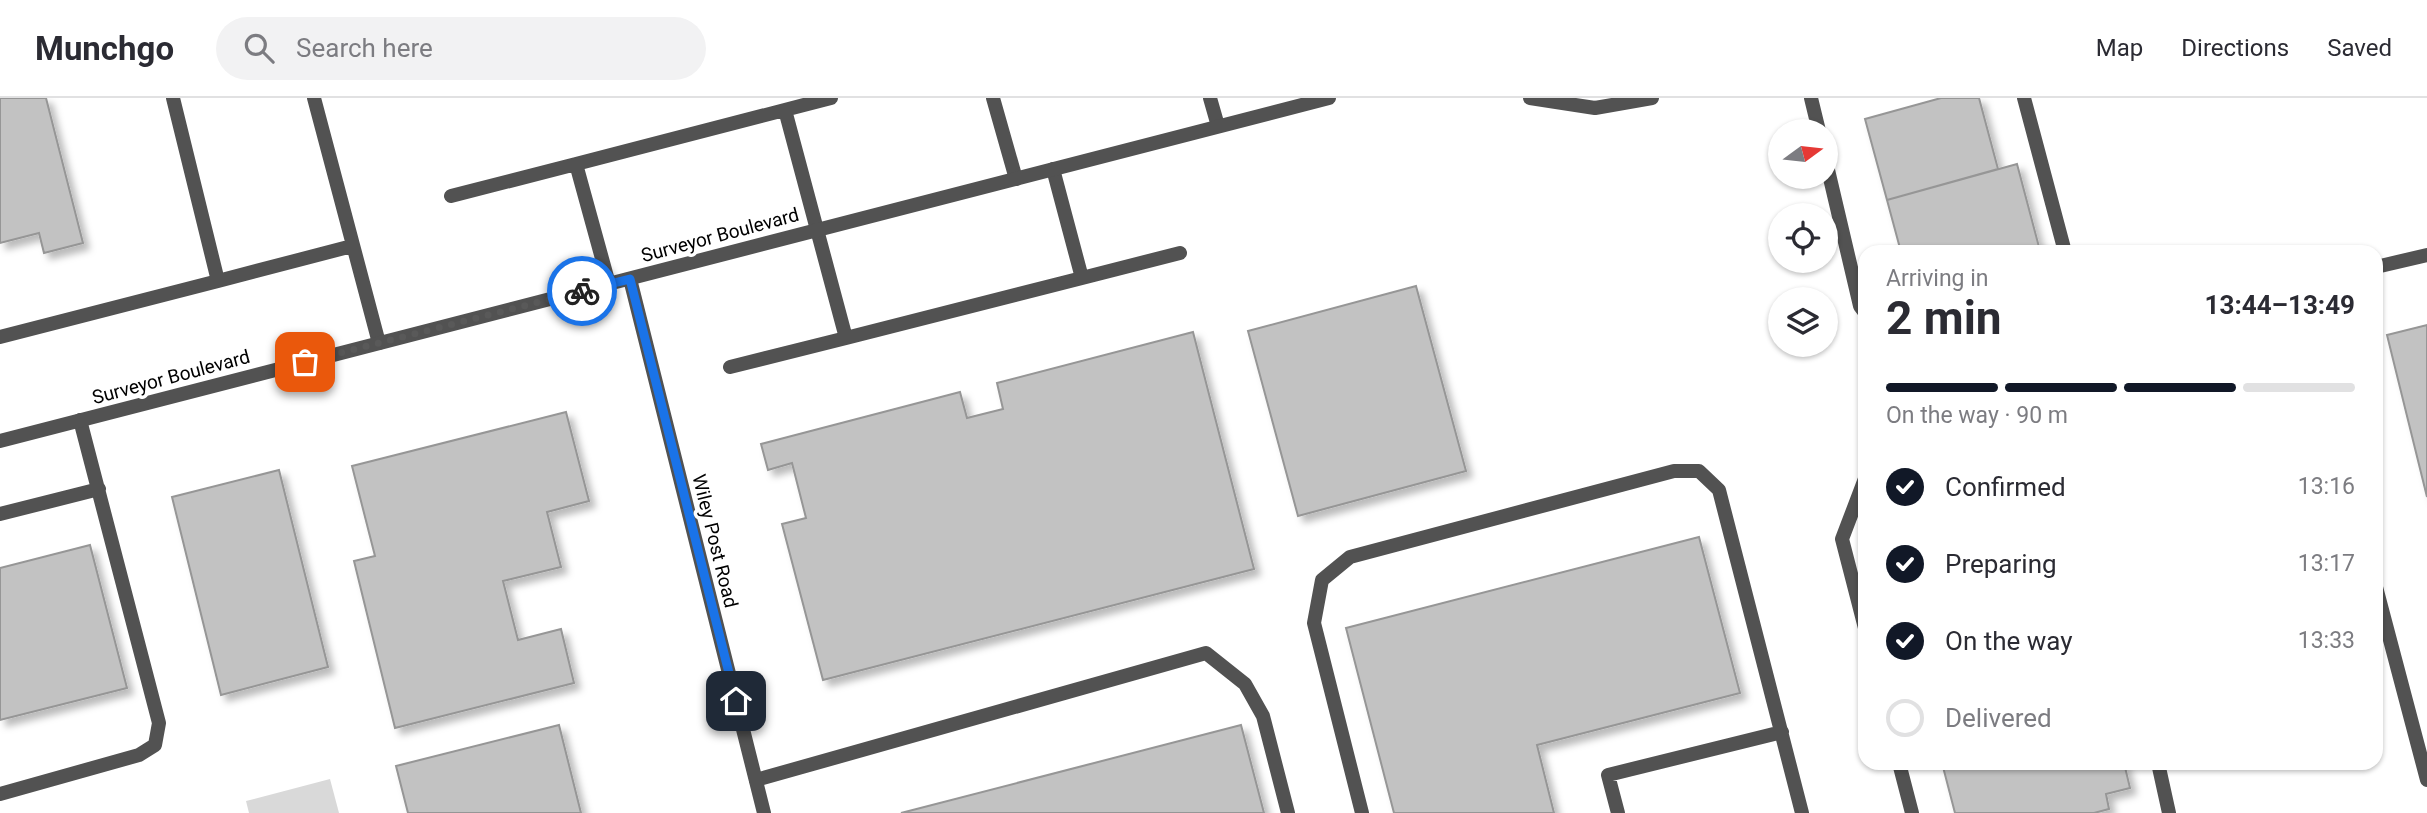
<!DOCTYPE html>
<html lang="en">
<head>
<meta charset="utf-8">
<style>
	body { margin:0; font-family:Roboto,sans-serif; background:#f2f2f3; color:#2b2b33; height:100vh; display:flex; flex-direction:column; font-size:26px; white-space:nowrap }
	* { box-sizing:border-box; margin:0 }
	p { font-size:23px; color:#7c7c81 }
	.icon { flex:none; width:38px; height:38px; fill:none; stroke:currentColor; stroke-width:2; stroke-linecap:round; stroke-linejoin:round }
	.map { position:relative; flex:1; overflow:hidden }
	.panel { position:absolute; left:1858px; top:147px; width:525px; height:525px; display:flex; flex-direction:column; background:#fff; border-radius:21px; box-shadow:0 2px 5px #0004 }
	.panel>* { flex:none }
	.needle { width:46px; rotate:75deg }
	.tools { position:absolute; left:1768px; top:21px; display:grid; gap:14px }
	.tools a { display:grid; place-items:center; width:70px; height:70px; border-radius:50%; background:#fff; box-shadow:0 2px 5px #0004; font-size:35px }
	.pin { position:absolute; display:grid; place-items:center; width:60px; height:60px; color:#fff; margin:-30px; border-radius:14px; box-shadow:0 4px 10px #0006 }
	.courier { position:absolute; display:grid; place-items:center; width:70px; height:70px; margin:-35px; border:5px solid #1a73e8; border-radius:50%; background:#fff; color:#222; box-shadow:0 2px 9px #0007 }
	.head em { font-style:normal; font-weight:700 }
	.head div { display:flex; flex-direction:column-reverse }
	.head { display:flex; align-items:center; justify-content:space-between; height:119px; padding:0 28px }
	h1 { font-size:46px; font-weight:700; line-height:52px }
	.bar { display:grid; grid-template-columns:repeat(4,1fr); gap:10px 7px; align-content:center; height:84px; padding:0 28px }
	.bar i { height:9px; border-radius:5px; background:#e1e1e2 }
	.bar .current { background:#111827 }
	.bar p { grid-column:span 4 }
	ol { padding:0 28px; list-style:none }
	li { display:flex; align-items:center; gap:21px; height:77px }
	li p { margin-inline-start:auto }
	li .icon { padding:7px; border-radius:50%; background:#111827; color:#fff; stroke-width:4 }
	li:last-child { color:#7c7c81 }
	li i { width:38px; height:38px; border:4px solid #e1e1e2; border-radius:50% }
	header { display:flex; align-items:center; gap:42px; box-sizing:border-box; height:98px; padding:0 35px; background:#fff; border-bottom:2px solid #e1e1e2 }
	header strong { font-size:33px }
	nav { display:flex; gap:38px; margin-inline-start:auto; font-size:24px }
	.search { width:490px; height:63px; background:#f2f2f3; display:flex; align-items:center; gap:18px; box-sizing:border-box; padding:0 24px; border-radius:38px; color:#7c7c81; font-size:26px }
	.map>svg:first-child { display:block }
	.green { fill:#d9d9d9 }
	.building { fill:#c2c2c2; stroke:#969696; stroke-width:2; filter:url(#shadow) }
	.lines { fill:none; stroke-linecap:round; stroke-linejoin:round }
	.lane { stroke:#525252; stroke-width:14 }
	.street { stroke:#525252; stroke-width:14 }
	.done { stroke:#595959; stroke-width:7; stroke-dasharray:0 12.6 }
	.route { stroke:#1a73e8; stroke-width:9 }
	.labels { text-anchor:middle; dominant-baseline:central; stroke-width:7; stroke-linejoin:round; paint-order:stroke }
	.street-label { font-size:19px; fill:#000; stroke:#fff }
</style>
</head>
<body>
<header>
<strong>Munchgo</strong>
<div class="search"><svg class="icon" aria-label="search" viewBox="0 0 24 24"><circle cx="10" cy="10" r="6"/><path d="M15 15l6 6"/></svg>Search here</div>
<nav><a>Map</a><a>Directions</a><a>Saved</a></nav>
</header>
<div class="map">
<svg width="2427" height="715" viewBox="0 0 2427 715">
	<defs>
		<filter id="shadow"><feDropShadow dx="6" dy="6" stdDeviation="3.5" flood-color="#0004"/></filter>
	</defs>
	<rect width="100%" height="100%" fill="#fff"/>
	<path class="green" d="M330,681l9,34h-90l-3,-12z"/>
	<path class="building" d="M0,0h46l37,145 -39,10 -5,-20 -39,10z
		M1941,0h38l19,71 -111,31 -22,-81z
		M2017,66l22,83 -17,5h-121l-14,-52z
		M1416,188l50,185 -168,45 -50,-185z
		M2427,227v172l-40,-162z
		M1193,234l61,237 -431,111 -41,-156 24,-6 -14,-55 -24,7 -7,-26 199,-52 7,26 36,-9 -6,-26z
		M566,314l23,89 -42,11 14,55 -58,14 15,59 43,-11 13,54 -179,45 -41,-167 21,-5 -23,-90z
		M279,372l49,197 -107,28 -49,-198z
		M1699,439l41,156 -203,52 17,68h-160l-48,-185z
		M90,447l37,143 -127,32v-152z
		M559,627l22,88h-173l-12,-47z
		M1241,627l23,88h-363z
		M1942,665h182l6,25 -24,6 3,15 -15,4h-139z"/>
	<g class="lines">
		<path class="lane" d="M314,0l65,245
			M993,0l23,81
			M1210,0l8,28
			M1530,0l65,10 57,-10
			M1811,0l8,33
			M2024,0l41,154
			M785,12l61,228 236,-60 -29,-109
			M1825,59l35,149 6,8
			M451,98l125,-32
			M2376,169l51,-12
			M1082,180l98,-25
			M218,183l134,-35
			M609,186l-33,-120 255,-66
			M0,239l218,-56 -45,-183
			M730,269l116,-29
			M1866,378l-24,63 24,93
			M0,416l99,-25
			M2376,489l51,193
			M1899,665l13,50
			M2158,665l11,50
			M756,682l450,-127 39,31 18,32 25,97
			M0,696l139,-39 16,-10 4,-22 -79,-303
			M1362,715l-48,-190 8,-43 28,-23 324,-86h25l20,19 83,323
			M1618,715l-10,-38 174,-43"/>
		<path class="street" d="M630,181l134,534
			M0,343l1329,-343"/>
	</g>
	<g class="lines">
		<path class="done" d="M305,264l277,-71"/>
		<path class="route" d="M582,193l48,-12 106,422"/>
	</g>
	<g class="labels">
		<g class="street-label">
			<text transform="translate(720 137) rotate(-15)">Surveyor Boulevard</text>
			<text transform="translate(171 279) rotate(-15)">Surveyor Boulevard</text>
			<text transform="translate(715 443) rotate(76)">Wiley Post Road</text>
		</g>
	</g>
</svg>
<div class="tools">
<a><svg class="needle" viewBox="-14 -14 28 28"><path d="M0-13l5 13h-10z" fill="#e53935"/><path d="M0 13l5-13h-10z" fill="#7c7c81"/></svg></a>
<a><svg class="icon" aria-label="locate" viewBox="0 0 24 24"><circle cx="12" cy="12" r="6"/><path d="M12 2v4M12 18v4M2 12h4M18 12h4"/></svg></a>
<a><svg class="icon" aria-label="layers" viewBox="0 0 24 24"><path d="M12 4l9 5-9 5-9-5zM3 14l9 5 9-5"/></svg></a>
</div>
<div class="pin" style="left:305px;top:264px;background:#ea580c"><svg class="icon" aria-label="bag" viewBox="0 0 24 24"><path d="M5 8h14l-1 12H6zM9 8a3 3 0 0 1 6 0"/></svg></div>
<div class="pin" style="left:736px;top:603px;background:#1f2937"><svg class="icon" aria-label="home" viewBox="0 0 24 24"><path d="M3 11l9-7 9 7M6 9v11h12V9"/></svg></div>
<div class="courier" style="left:582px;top:193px"><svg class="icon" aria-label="bike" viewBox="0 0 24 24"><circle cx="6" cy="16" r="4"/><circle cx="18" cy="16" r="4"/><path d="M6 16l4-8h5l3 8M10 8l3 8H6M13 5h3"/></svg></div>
<section class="panel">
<div class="head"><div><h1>2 min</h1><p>Arriving in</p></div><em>13:44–13:49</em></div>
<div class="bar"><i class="current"></i><i class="current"></i><i class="current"></i><i></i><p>On the way · 90 m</p></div>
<ol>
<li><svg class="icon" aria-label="check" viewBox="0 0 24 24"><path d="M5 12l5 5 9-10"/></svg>Confirmed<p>13:16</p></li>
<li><svg class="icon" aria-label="check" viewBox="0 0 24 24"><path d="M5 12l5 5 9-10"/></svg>Preparing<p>13:17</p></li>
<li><svg class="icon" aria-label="check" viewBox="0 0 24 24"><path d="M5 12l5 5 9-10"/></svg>On the way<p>13:33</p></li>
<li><i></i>Delivered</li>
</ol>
</section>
</div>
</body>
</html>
